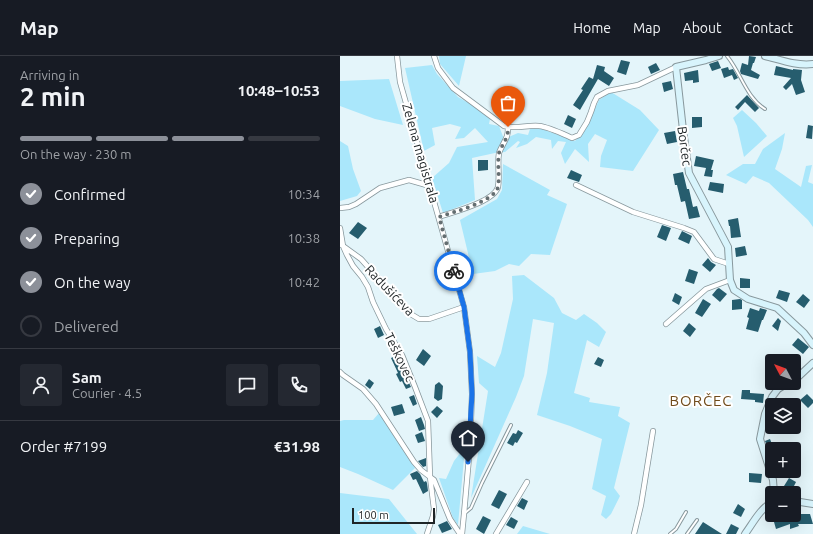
<!DOCTYPE html>
<html lang="en">
<head>
<meta charset="utf-8">
<style>
	body { margin:0; font-family:Ubuntu,sans-serif; background:#242831; color:#f1f3f6; height:100vh; display:flex; flex-direction:column; font-size:15px; white-space:nowrap }
	* { box-sizing:border-box; margin:0 }
	p { font-size:13px; color:#9ea1a6 }
	.icon { flex:none; width:22px; height:22px; fill:none; stroke:currentColor; stroke-width:2; stroke-linecap:round; stroke-linejoin:round }
	.map { position:relative; flex:1; overflow:hidden }
	.panel { display:flex; flex-direction:column; background:#171b24; width:340px }
	.panel>* { flex:none }
	.needle { width:26px; rotate:311deg }
	.tools { position:absolute; left:425px; top:298px; display:grid; gap:8px }
	.tools a { display:grid; place-items:center; width:36px; height:36px; border-radius:4px; background:#171b24; box-shadow:0 4px 16px #0002; font-size:20px }
	.scale { position:absolute; left:12px; bottom:10px; width:83px; box-sizing:border-box; padding-left:4px; border:2px solid #1f2527; border-top:0; font-size:11px; line-height:14px; white-space:nowrap; color:#1f2527; -webkit-text-stroke:3px #fff; paint-order:stroke }
	.pin { position:absolute; display:grid; place-items:center; width:34px; height:34px; color:#fff; margin:-41px -17px; border-radius:50% 50% 50% 0; rotate:-45deg; box-shadow:0 0 4px #0007 }
	.pin .icon { rotate:45deg }
	.courier { position:absolute; display:grid; place-items:center; width:40px; height:40px; margin:-20px; border:3px solid #1a73e8; border-radius:50%; background:#fff; color:#222; box-shadow:0 1px 5px #0007 }
	.summary em { font-style:normal; font-weight:700 }
	.summary div { display:flex; flex-direction:column-reverse }
	.summary { display:flex; align-items:center; justify-content:space-between; height:68px; padding:0 20px }
	h1 { font-size:26px; font-weight:700; line-height:30px }
	.bar { display:grid; grid-template-columns:repeat(4,1fr); gap:6px 4px; align-content:center; height:48px; padding:0 20px }
	.bar i { height:5px; border-radius:3px; background:#363941 }
	.bar .selected { background:#8c9099 }
	.bar p { grid-column:span 4 }
	.line { display:flex; align-items:center; gap:10px; padding:0 20px; border-top:1px solid #363941 }
	.line div { flex:1 }
	.round { display:grid; place-items:center; flex:none; width:42px; height:42px; border-radius:4px; background:#242831 }
	ol { padding:0 20px; list-style:none }
	li { display:flex; align-items:center; gap:12px; height:44px }
	li p { margin-inline-start:auto }
	li .icon { padding:4px; border-radius:50%; background:#8c9099; color:#fff; stroke-width:4 }
	li:last-child { color:#9ea1a6 }
	li i { width:22px; height:22px; border:2px solid #363941; border-radius:50% }
	header { display:flex; align-items:center; gap:24px; box-sizing:border-box; height:56px; padding:0 20px; background:#171b24; border-bottom:1px solid #363941 }
	header strong { font-size:19px }
	nav { display:flex; gap:22px; margin-inline-start:auto; font-size:14px }
	main { display:flex; flex:1; min-height:0 }
	.map>svg:first-child { display:block }
	.green { fill:#aae7fb }
	.building { fill:#265d6e }
	.lines { fill:none; stroke-linecap:round; stroke-linejoin:round }
	.lane-casing { stroke:#88989d; stroke-width:4 }
	.street-casing { stroke:#88989d; stroke-width:6 }
	.secondary-casing { stroke:#88989d; stroke-width:8 }
	.lane { stroke:#fff; stroke-width:2 }
	.street { stroke:#fff; stroke-width:4.5 }
	.secondary { stroke:#d8f4fc; stroke-width:6 }
	.done { stroke:#646e71; stroke-width:4; stroke-dasharray:0 7.2 }
	.route { stroke:#1a73e8; stroke-width:5 }
	.labels { text-anchor:middle; dominant-baseline:central; stroke-width:4; stroke-linejoin:round; paint-order:stroke }
	.street-label { font-size:13px; fill:#1f2527; stroke:#fff }
	.quarter-label { font-size:15px; letter-spacing:1px; fill:#704c1c; stroke:#fff }
</style>
</head>
<body>
<header>
<strong>Map</strong>
<nav><a>Home</a><a>Map</a><a>About</a><a>Contact</a></nav>
</header>
<main>
<section class="panel">
<div class="summary"><div><h1>2 min</h1><p>Arriving in</p></div><em>10:48–10:53</em></div>
<div class="bar"><i class="selected"></i><i class="selected"></i><i class="selected"></i><i></i><p>On the way · 230 m</p></div>
<ol>
<li><svg class="icon" aria-label="check" viewBox="0 0 24 24"><path d="M5 12l5 5 9-10"/></svg>Confirmed<p>10:34</p></li>
<li><svg class="icon" aria-label="check" viewBox="0 0 24 24"><path d="M5 12l5 5 9-10"/></svg>Preparing<p>10:38</p></li>
<li><svg class="icon" aria-label="check" viewBox="0 0 24 24"><path d="M5 12l5 5 9-10"/></svg>On the way<p>10:42</p></li>
<li><i></i>Delivered</li>
</ol>
<div class="line" style="height:72px"><a class="round"><svg class="icon" aria-label="person" viewBox="0 0 24 24"><circle cx="12" cy="8" r="4"/><path d="M4 21q1-7 8-7t8 7"/></svg></a><div><b>Sam</b><p>Courier · 4.5</p></div><a class="round"><svg class="icon" aria-label="chat" viewBox="0 0 24 24"><path d="M4 5h16v11H9l-5 4z"/></svg></a><a class="round"><svg class="icon" aria-label="phone" viewBox="0 0 24 24"><path d="M5 4h4l2 5-3 2q2 4 5 5l2-3 5 2v4C11 20 4 13 5 4z"/></svg></a></div>
<div class="line" style="height:52px"><div>Order #7199</div><b>€31.98</b></div>
</section>
<div class="map">
<svg width="473" height="478" viewBox="0 0 473 478">
	<rect width="100%" height="100%" fill="#e4f5fa"/>
	<path class="green" d="M99,0h27l-7,30 -19,-22z
		M92,9l5,9 21,23 16,9 16,13 -1,5 10,2 5,13 14,-6 10,2 2,-6h12l33,12 5,-6 13,-22 6,-13 12,-8 29,18 19,20 -26,41 -33,-4 1,-11 6,-16 -12,-6 -7,10 1,18 -14,-13 -10,15 -4,-11 5,-11 -8,-1 -6,8 -1,-9 -15,-3 -9,7 -11,4 4,-6 -2,-1 -13,11 -10,1 -23,5 3,42 -32,13 -11,-35 17,-15 8,-16 31,-5 -13,-14 -11,10 -9,1 6,-12 -11,-3 -18,4 3,17 -11,6 -19,-83z
		M49,23l14,46 -28,-6 -35,-13v-25z
		M402,54l14,13 11,13 -23,21 -7,-31 -4,-8z
		M445,77l-3,16 -7,20 26,18 5,-21 6,-1 -4,17 5,2v43l-5,-7 -39,-37 -16,-7 -7,8 -20,-9 17,-11h12l8,-15z
		M0,85l8,5 5,23 8,22 -4,5 -17,5z
		M163,108l47,26 -3,5 20,9 -17,51 -19,-1 -12,12 -10,-2 -14,7 -22,3 -13,-54 37,-21 5,-9z
		M184,219l30,23 8,15 14,7 8,-6 13,9 9,9 -7,15 -12,-7 -13,53 16,5 -1,4 31,5 -2,9 12,7 -16,65 6,8 -9,18 -5,5 -5,-4 5,-19 -14,-7 10,-50 -32,-13 -33,-11 10,-42 7,-50 -21,-4 -9,57 -8,21 -45,101 17,-107 -9,-8 -2,-27 18,11 6,-14 12,-54 -1,-23z
		M39,357l36,55 -22,22 -35,-16 -18,-7v-46l4,-1h29z
		M125,391l-7,78 -5,-7 -14,-40 7,1 8,-18z
		M0,437l49,6 28,35h-77z
		M183,470l27,8h-33z"/>
	<path class="building" d="M409,0l7,1 -2,6h-1l-2,7 9,5 -2,4 -17,-5 -1,-3 2,-8 6,2z
		M281,4l9,2 -4,13 -9,-3z
		M378,5l3,7 -9,3 -3,-7z
		M316,7l4,7 -9,4 -3,-7z
		M257,9l8,2 -1,4 10,7 -5,8 -11,-7 -18,31 -7,-5 10,-15 -2,-1 8,-12 4,2z
		M436,10l17,4v-1l9,1 -1,10 4,12 -9,3 -4,-11 -6,6 -3,-3 8,-9 -17,-3z
		M388,11l1,3 4,-1 5,9 -4,2 -2,-5 -8,3 -3,-9z
		M358,14l1,12 -6,1v-3l-8,1 -1,-8 9,-2z
		M331,25l2,8 -9,3 -2,-9z
		M407,39l12,13 -4,4 -10,-10 -7,8 -3,-3z
		M228,59l8,4 -4,9 -8,-4z
		M352,61h10v10l-10,1z
		M468,69l5,1 -1,13 -6,-1z
		M335,75l2,11 -10,2 -3,-11z
		M356,100l18,4 -3,10h2l-1,7 -8,-1 2,-8 -12,-2z
		M138,104h10v10l-10,1z
		M231,114l11,5 -3,7 -12,-4z
		M343,116l4,17h2l4,18 4,-1 3,11 -11,2 -4,-18 -4,1 -4,-17h-2l-2,-11z
		M370,126l14,2 -1,9 -15,-3z
		M398,162l3,19 -10,1 -1,-12h-1l-1,-6z
		M18,166l9,6 -9,11 -9,-6z
		M322,169l9,3 -5,13 -9,-4z
		M342,175l10,5 -3,8 -11,-5z
		M405,190l2,9 -11,2 -1,-9z
		M368,202l3,4 5,3 -6,7 -8,-7z
		M349,213l9,3 -4,12 -9,-3z
		M400,222l10,1v9h-10z
		M379,232l8,6 -7,8 -8,-7 5,-6z
		M439,234l11,3 -3,9 -11,-4z
		M335,237l7,4 -3,8 -7,-4z
		M463,238l7,6 -6,8 -8,-6z
		M363,243l8,5 -9,13 -7,-4z
		M400,243l2,1v9l-10,1v-10z
		M410,252l9,3 1,-3 7,2 -4,10h-1l-4,12 -12,-3 3,-11 -2,-1z
		M438,262l3,3 -3,10 -6,-5z
		M349,267l7,6 -6,8 -7,-6z
		M40,270l4,9 -6,3 -4,-9z
		M458,282l11,9 -6,7 -11,-9z
		M83,293l8,7 -7,10 -8,-6z
		M57,299l4,8 -1,1 11,23 -5,2 -4,-8 -2,1 -4,-8 2,-1 -7,-15z
		M258,301l6,3 -3,7 -7,-3z
		M29,323l5,4 -4,6 -5,-4z
		M99,326l4,4 -1,13 -4,2 -4,-3 1,-13z
		M402,334h8v3l14,1 -1,9 -8,-1v-2l-14,-1z
		M467,338l6,6v3l-5,5 -8,-8z
		M74,339l3,9 -4,2 -4,-9z
		M62,348l3,9 -11,3 -3,-9z
		M97,350l6,5 -6,7 -6,-6z
		M81,361l3,8 1,4 -6,2 -4,-11z
		M178,374l5,3 -6,10 -2,-1 -2,4 -6,-3 6,-10 3,1z
		M82,376l3,9 -7,2 -3,-8z
		M430,383l3,8 -5,2 -3,-8z
		M86,402v8l-3,1 -5,-6z
		M77,415l3,3 4,8 2,-1 1,2 1,8 -5,3 -7,-15 -3,1 -3,-6z
		M409,417l13,1 -1,9 -12,-1z
		M449,422l7,4 -4,8 -8,-4z
		M159,434l8,4 -8,15 -8,-4z
		M182,442l6,3 -4,9 -7,-4z
		M398,448l7,5 -4,8 -8,-4z
		M461,458h9l3,10h-15l1,2 -9,3v-5l-14,5 -4,-14h9l2,5 18,-2z
		M143,460l8,4 -7,14 -8,-5z
		M171,461l7,4 -4,8 -8,-4z
		M107,465l5,8 -10,4 -4,-8z
		M363,466l19,12h-27z
		M391,468l8,4 -3,6h-10z"/>
	<g class="lines">
		<defs>
			<path id="lane" d="M387,0c14,17 19,41 38,53
				M125,457l6,-5 11,-25 29,-58
				M330,478l6,-5 10,-17
				M347,478l10,-14"/>
			<path id="street" d="M57,0l3,26 64,225 6,45 2,42 -2,52 -6,68 -2,20
				M94,0l4,12 15,20 51,38c12,3 23,-1 35,0 10,1 24,8 33,12l7,-3 8,-13 4,-10 3,-9 3,-6 11,-6 30,-6 38,-18
				M236,129l57,27 51,16 10,4 20,27 15,5
				M0,152l9,-1 7,-3 24,-16 29,-8 21,6
				M99,161c14,-5 55,-15 59,-30 2,-11 -1,-23 1,-34 2,-6 6,-11 8,-17 1,-3 1,-6 1,-9
				M0,172l3,18 18,13 48,54 10,6h10l35,-12
				M0,188l3,2 4,9 6,11 9,11 6,10 5,15 13,27 16,26 13,32 13,34 2,56 4,3 16,39 10,15
				M326,268l40,-35 24,-9
				M0,316l3,3 20,14 13,15 38,58 7,8 9,7 4,32 -1,7 -6,18
				M156,478l31,-52
				M294,478l7,-29 12,-74"/>
			<path id="secondary" d="M379,0l-13,4 -30,7 7,63 6,43 39,74 2,33 4,10 14,9 29,9 27,25 9,12
				M425,0c16,4 31,10 48,8
				M454,324l4,-3 15,-14
				M434,437l-1,-13 -13,-41 5,-25 7,-17 6,-8 10,-6
				M454,445l19,3
				M405,478c8,-11 15,-25 27,-32"/>
		</defs>
		<use href="#lane" class="lane-casing"/>
		<use href="#street" class="street-casing"/>
		<use href="#secondary" class="secondary-casing"/>
		<use href="#lane" class="lane"/>
		<use href="#street" class="street"/>
		<use href="#secondary" class="secondary"/>
	</g>
	<g class="lines">
		<path class="done" d="M114,215l-15,-54c14,-5 55,-15 59,-30 2,-11 -1,-23 1,-34 2,-6 6,-11 8,-17 1,-3 1,-6 1,-9"/>
		<path class="route" d="M114,215l10,36 6,45 2,42 -4,68"/>
	</g>
	<g class="labels">
		<g class="street-label">
			<text transform="translate(345 90) rotate(82)">Borčec</text>
			<text transform="translate(81 97) rotate(74)">Zelena magistrala</text>
			<text transform="translate(50 234) rotate(46)">Radušićeva</text>
			<text transform="translate(60 301) rotate(64)">Teškovec</text>
		</g>
		<g class="quarter-label">
			<text x="361" y="344">BORČEC</text>
		</g>
	</g>
</svg>
<div class="tools">
<a><svg class="needle" viewBox="-14 -14 28 28"><path d="M0-13l5 13h-10z" fill="#e53935"/><path d="M0 13l5-13h-10z" fill="#9ea1a6"/></svg></a>
<a><svg class="icon" aria-label="layers" viewBox="0 0 24 24"><path d="M12 4l9 5-9 5-9-5zM3 14l9 5 9-5"/></svg></a>
<a>+</a>
<a>−</a>
</div>
<div class="scale">100 m</div>
<div class="pin" style="left:168px;top:71px;background:#ea580c"><svg class="icon" aria-label="bag" viewBox="0 0 24 24"><path d="M5 8h14l-1 12H6zM9 8a3 3 0 0 1 6 0"/></svg></div>
<div class="pin" style="left:128px;top:406px;background:#1f2937"><svg class="icon" aria-label="home" viewBox="0 0 24 24"><path d="M3 11l9-7 9 7M6 9v11h12V9"/></svg></div>
<div class="courier" style="left:114px;top:215px"><svg class="icon" aria-label="bike" viewBox="0 0 24 24"><circle cx="6" cy="16" r="4"/><circle cx="18" cy="16" r="4"/><path d="M6 16l4-8h5l3 8M10 8l3 8H6M13 5h3"/></svg></div>
</div>
</main>
</body>
</html>
